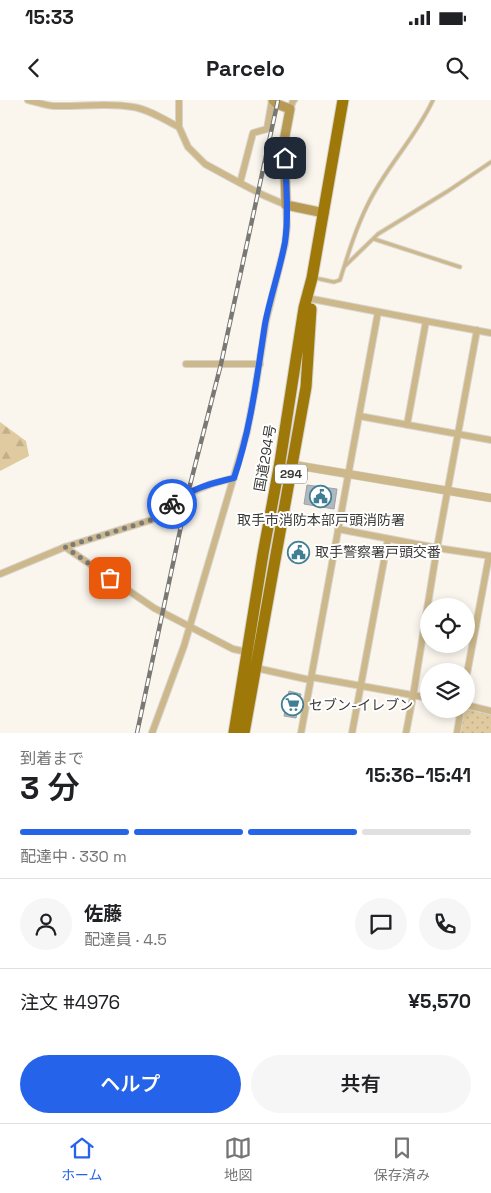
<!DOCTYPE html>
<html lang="ja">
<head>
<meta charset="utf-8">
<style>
	body { margin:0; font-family:"Space Grotesk","Noto Sans JP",sans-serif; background:#f6f6f6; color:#202124; height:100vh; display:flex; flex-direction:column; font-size:19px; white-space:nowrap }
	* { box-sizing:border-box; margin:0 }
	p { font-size:16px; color:#757577 }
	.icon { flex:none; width:28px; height:28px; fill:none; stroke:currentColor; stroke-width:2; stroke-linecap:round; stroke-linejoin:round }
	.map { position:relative; height:633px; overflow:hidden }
	.sheet { display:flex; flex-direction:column; background:#fff; flex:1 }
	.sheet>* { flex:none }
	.fabs { position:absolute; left:420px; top:498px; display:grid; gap:10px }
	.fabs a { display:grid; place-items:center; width:55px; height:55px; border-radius:50%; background:#fff; box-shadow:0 2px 8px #0003; font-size:25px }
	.pin { position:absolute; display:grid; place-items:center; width:42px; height:42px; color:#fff; margin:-21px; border-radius:10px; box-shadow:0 2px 8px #0006 }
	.courier { position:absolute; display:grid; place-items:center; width:50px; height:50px; margin:-25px; border:4px solid #2563eb; border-radius:50%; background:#fff; color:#222; box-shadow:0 1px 6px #0007 }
	.summary em { font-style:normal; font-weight:600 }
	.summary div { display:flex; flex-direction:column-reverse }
	.summary { display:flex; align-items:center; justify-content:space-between; height:85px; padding:0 20px }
	h1 { font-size:32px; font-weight:600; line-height:38px }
	.bar { display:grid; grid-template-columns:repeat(4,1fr); gap:8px 5px; align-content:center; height:60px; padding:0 20px }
	.bar i { height:6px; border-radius:4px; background:#e0e0e0 }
	.bar .active { background:#2563eb }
	.bar p { grid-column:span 4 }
	.line { display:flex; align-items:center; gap:12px; padding:0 20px; border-top:1px solid #e0e0e0 }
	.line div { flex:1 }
	.round { display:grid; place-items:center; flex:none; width:52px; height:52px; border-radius:26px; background:#f6f6f6 }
	.cta { display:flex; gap:10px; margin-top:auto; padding:10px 20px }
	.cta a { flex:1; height:58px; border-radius:30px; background:#2563eb; color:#fff; font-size:20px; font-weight:600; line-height:58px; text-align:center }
	.cta a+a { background:#f6f6f6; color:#202124 }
	.status { display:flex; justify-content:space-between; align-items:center; height:35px; padding:0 25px; background:#fff; direction:ltr }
	.status svg { height:14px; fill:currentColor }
	header { display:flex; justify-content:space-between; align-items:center; height:65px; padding:0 20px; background:#fff; font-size:22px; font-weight:600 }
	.dock { display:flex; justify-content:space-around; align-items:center; height:70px; border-top:1px solid #e0e0e0; background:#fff; font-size:14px; color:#757577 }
	.dock a { display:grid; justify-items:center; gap:2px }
	.dock .active { color:#2563eb }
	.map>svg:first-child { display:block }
	.forest { fill:url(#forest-firs) }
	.park { fill:url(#park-dots) }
	.building { fill:#b0b9bd; stroke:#9aa3a6 }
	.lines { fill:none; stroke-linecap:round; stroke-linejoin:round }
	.service-casing { stroke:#d7d4cd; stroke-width:5 }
	.minor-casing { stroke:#d7d4cd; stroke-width:8 }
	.tertiary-casing { stroke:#d7d4cd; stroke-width:9 }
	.secondary-casing { stroke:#d7d4cd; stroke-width:11 }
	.trunk-casing { stroke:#d7d4cd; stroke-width:13 }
	.service { stroke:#cdb88b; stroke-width:3 }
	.minor { stroke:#cdb88b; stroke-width:6 }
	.tertiary { stroke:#cdb88b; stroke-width:8 }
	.secondary { stroke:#b89951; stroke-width:9 }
	.trunk { stroke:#9e790a; stroke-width:11 }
	.rail-casing { stroke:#7a7873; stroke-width:4.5 }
	.rail { stroke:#fff; stroke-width:2.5; stroke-dasharray:8; stroke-linecap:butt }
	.done { stroke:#7d7a76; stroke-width:5; stroke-dasharray:0 9 }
	.route { stroke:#2563eb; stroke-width:6 }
	.labels { text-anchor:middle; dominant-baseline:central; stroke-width:4; stroke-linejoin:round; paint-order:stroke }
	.shield { fill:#fff; stroke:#747472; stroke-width:1 }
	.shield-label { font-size:12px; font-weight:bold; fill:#393835 }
	.street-label { font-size:14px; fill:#393835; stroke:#fff }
	.poi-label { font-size:14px; fill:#393835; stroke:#fff; text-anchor:start }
</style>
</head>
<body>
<div class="status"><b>15:33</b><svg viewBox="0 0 49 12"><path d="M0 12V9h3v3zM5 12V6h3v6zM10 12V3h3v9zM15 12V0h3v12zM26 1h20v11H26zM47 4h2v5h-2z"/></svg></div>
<header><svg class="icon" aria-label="back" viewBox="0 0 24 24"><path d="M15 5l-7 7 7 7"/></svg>Parcelo<svg class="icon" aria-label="search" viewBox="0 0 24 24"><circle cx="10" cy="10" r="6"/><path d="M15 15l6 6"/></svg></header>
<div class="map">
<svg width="491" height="633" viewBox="0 0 491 633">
	<defs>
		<pattern id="forest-firs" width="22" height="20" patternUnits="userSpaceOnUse" patternTransform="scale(1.25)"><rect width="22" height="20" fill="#dfcb9f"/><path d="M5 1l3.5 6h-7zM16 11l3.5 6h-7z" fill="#c0af8a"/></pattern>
		<pattern id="park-dots" width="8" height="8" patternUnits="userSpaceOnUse" patternTransform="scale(1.25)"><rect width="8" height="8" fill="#dfcb9f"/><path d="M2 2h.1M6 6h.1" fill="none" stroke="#c0af8a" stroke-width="1.8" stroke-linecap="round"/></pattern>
	</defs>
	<rect width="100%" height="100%" fill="#faf6ee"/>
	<path class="forest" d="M0,322l26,19 3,15 -29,15z"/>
	<path class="park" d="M466,605l25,6v22h-34l4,-24h5z"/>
	<path class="building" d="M307,385l30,4 -3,20 -30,-5z
		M294,444l13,2 -2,15 -13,-2z
		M289,591l12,3 -5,24 -12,-2z"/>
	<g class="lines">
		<defs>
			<path id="service" d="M374,139l86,28
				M345,166l33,-32 70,-43 43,-29
				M315,178l19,4 6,-2c8,-26 16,-52 28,-76 18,-37 48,-67 65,-104"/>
			<path id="minor" d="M28,0c9,2 18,6 27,6 26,1 52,-4 78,1 15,2 32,13 46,20
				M179,0v27l9,20 17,17 35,19 13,-50 14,-4 5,-29
				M290,9l3,-8 1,-1
				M307,198l119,23 65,12
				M186,264h74
				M359,316l132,24
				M407,325l19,-104
				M338,429l99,19 54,8
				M65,447l89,61 79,41 14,3
				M0,474l65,-27 86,-27 29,-23 31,-13 23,-6
				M256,568l54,12
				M311,577l118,21
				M466,579l23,-123
				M466,605l25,6
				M152,633l32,-87 63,-214 8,-42 11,-69 19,-77 2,-18 -1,-21 -23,-10 -23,-12
				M301,633l77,-421
				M352,633l36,-194
				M406,633l7,-37 24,-148 40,-218
				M457,633l4,-24"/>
			<path id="tertiary" d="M289,364l202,34"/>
			<path id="secondary" d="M273,0l4,4 13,5 -6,32 2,64 38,8"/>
			<path id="trunk" d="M234,633l29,-179 17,-92 24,-154 8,-30 31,-178
				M244,633l62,-346 5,-78"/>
		</defs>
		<use href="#service" class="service-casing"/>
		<use href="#minor" class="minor-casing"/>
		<use href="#tertiary" class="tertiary-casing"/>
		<use href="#secondary" class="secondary-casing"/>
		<use href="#trunk" class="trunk-casing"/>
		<use href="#service" class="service"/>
		<use href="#minor" class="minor"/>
		<use href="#tertiary" class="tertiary"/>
		<use href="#secondary" class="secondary"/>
		<use href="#trunk" class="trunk"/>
		<defs>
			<path id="rail" d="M137,633l51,-240 33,-129 57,-264"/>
		</defs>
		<use href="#rail" class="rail-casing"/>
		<use href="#rail" class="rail"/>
	</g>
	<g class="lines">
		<path class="done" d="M110,478l-45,-31 86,-27 21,-16"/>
		<path class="route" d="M172,404c17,-15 40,-21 62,-26 17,-50 23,-102 31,-154 5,-27 15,-54 20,-82 4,-26 1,-57 0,-84"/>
	</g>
	<defs>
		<symbol id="civic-ring" viewBox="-11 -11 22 22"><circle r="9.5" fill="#fff" stroke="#407f93" stroke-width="1.5"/><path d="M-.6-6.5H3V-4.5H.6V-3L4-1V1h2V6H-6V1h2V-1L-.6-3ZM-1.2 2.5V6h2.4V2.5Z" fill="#407f93"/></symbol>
		<symbol id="supermarket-ring" viewBox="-11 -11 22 22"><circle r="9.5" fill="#fff" stroke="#407f93" stroke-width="1.5"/><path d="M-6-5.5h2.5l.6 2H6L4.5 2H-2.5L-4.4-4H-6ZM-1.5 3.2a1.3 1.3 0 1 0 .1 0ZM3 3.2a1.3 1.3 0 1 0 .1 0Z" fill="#407f93"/></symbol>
	</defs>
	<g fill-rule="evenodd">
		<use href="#civic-ring" x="308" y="384" width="25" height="25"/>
		<use href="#civic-ring" x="286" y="440" width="25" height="25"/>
		<use href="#supermarket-ring" x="280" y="592" width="25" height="25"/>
	</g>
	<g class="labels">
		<rect class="shield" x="275" y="364.5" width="32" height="19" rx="4"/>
		<g class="shield-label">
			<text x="291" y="374">294</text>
		</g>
		<g class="street-label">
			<text transform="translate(265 358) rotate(-80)">国道294号</text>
		</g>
		<g class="poi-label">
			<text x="321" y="420" text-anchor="middle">取手市消防本部戸頭消防署</text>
			<text x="315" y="452">取手警察署戸頭交番</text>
			<text x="309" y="605">セブン-イレブン</text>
		</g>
	</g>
</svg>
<div class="fabs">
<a><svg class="icon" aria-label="locate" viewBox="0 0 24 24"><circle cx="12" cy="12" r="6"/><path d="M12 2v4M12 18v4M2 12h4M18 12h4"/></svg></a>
<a><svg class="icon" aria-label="layers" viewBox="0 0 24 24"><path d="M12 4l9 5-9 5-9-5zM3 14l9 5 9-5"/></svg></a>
</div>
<div class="pin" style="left:110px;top:478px;background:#ea580c"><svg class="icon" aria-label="bag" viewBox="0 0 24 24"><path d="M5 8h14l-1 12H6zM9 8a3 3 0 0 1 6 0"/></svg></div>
<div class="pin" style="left:285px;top:58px;background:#1f2937"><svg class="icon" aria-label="home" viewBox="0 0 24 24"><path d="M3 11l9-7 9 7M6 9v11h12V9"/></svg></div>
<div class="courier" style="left:172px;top:404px"><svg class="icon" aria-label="bike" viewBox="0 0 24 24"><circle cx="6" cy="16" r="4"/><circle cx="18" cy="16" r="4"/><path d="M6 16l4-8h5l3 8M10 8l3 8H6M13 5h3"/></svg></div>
</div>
<section class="sheet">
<div class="summary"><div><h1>3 分</h1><p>到着まで</p></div><em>15:36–15:41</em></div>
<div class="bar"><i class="active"></i><i class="active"></i><i class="active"></i><i></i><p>配達中 · 330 m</p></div>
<div class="line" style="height:90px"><a class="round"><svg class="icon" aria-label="person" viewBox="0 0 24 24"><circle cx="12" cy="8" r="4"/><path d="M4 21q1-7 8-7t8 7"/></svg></a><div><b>佐藤</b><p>配達員 · 4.5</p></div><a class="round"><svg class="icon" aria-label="chat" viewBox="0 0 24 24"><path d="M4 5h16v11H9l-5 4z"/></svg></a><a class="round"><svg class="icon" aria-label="phone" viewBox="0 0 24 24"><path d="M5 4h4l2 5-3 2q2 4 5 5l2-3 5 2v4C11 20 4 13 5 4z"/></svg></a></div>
<div class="line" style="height:65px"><div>注文 #4976</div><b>¥5,570</b></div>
<div class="cta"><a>ヘルプ</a><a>共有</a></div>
</section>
<nav class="dock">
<a class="active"><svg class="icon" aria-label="home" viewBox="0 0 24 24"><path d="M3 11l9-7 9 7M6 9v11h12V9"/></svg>ホーム</a>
<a><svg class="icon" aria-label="map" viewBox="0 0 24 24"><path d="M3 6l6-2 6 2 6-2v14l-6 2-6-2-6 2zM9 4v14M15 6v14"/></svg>地図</a>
<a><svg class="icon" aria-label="saved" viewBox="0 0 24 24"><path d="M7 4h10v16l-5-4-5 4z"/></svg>保存済み</a>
</nav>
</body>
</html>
